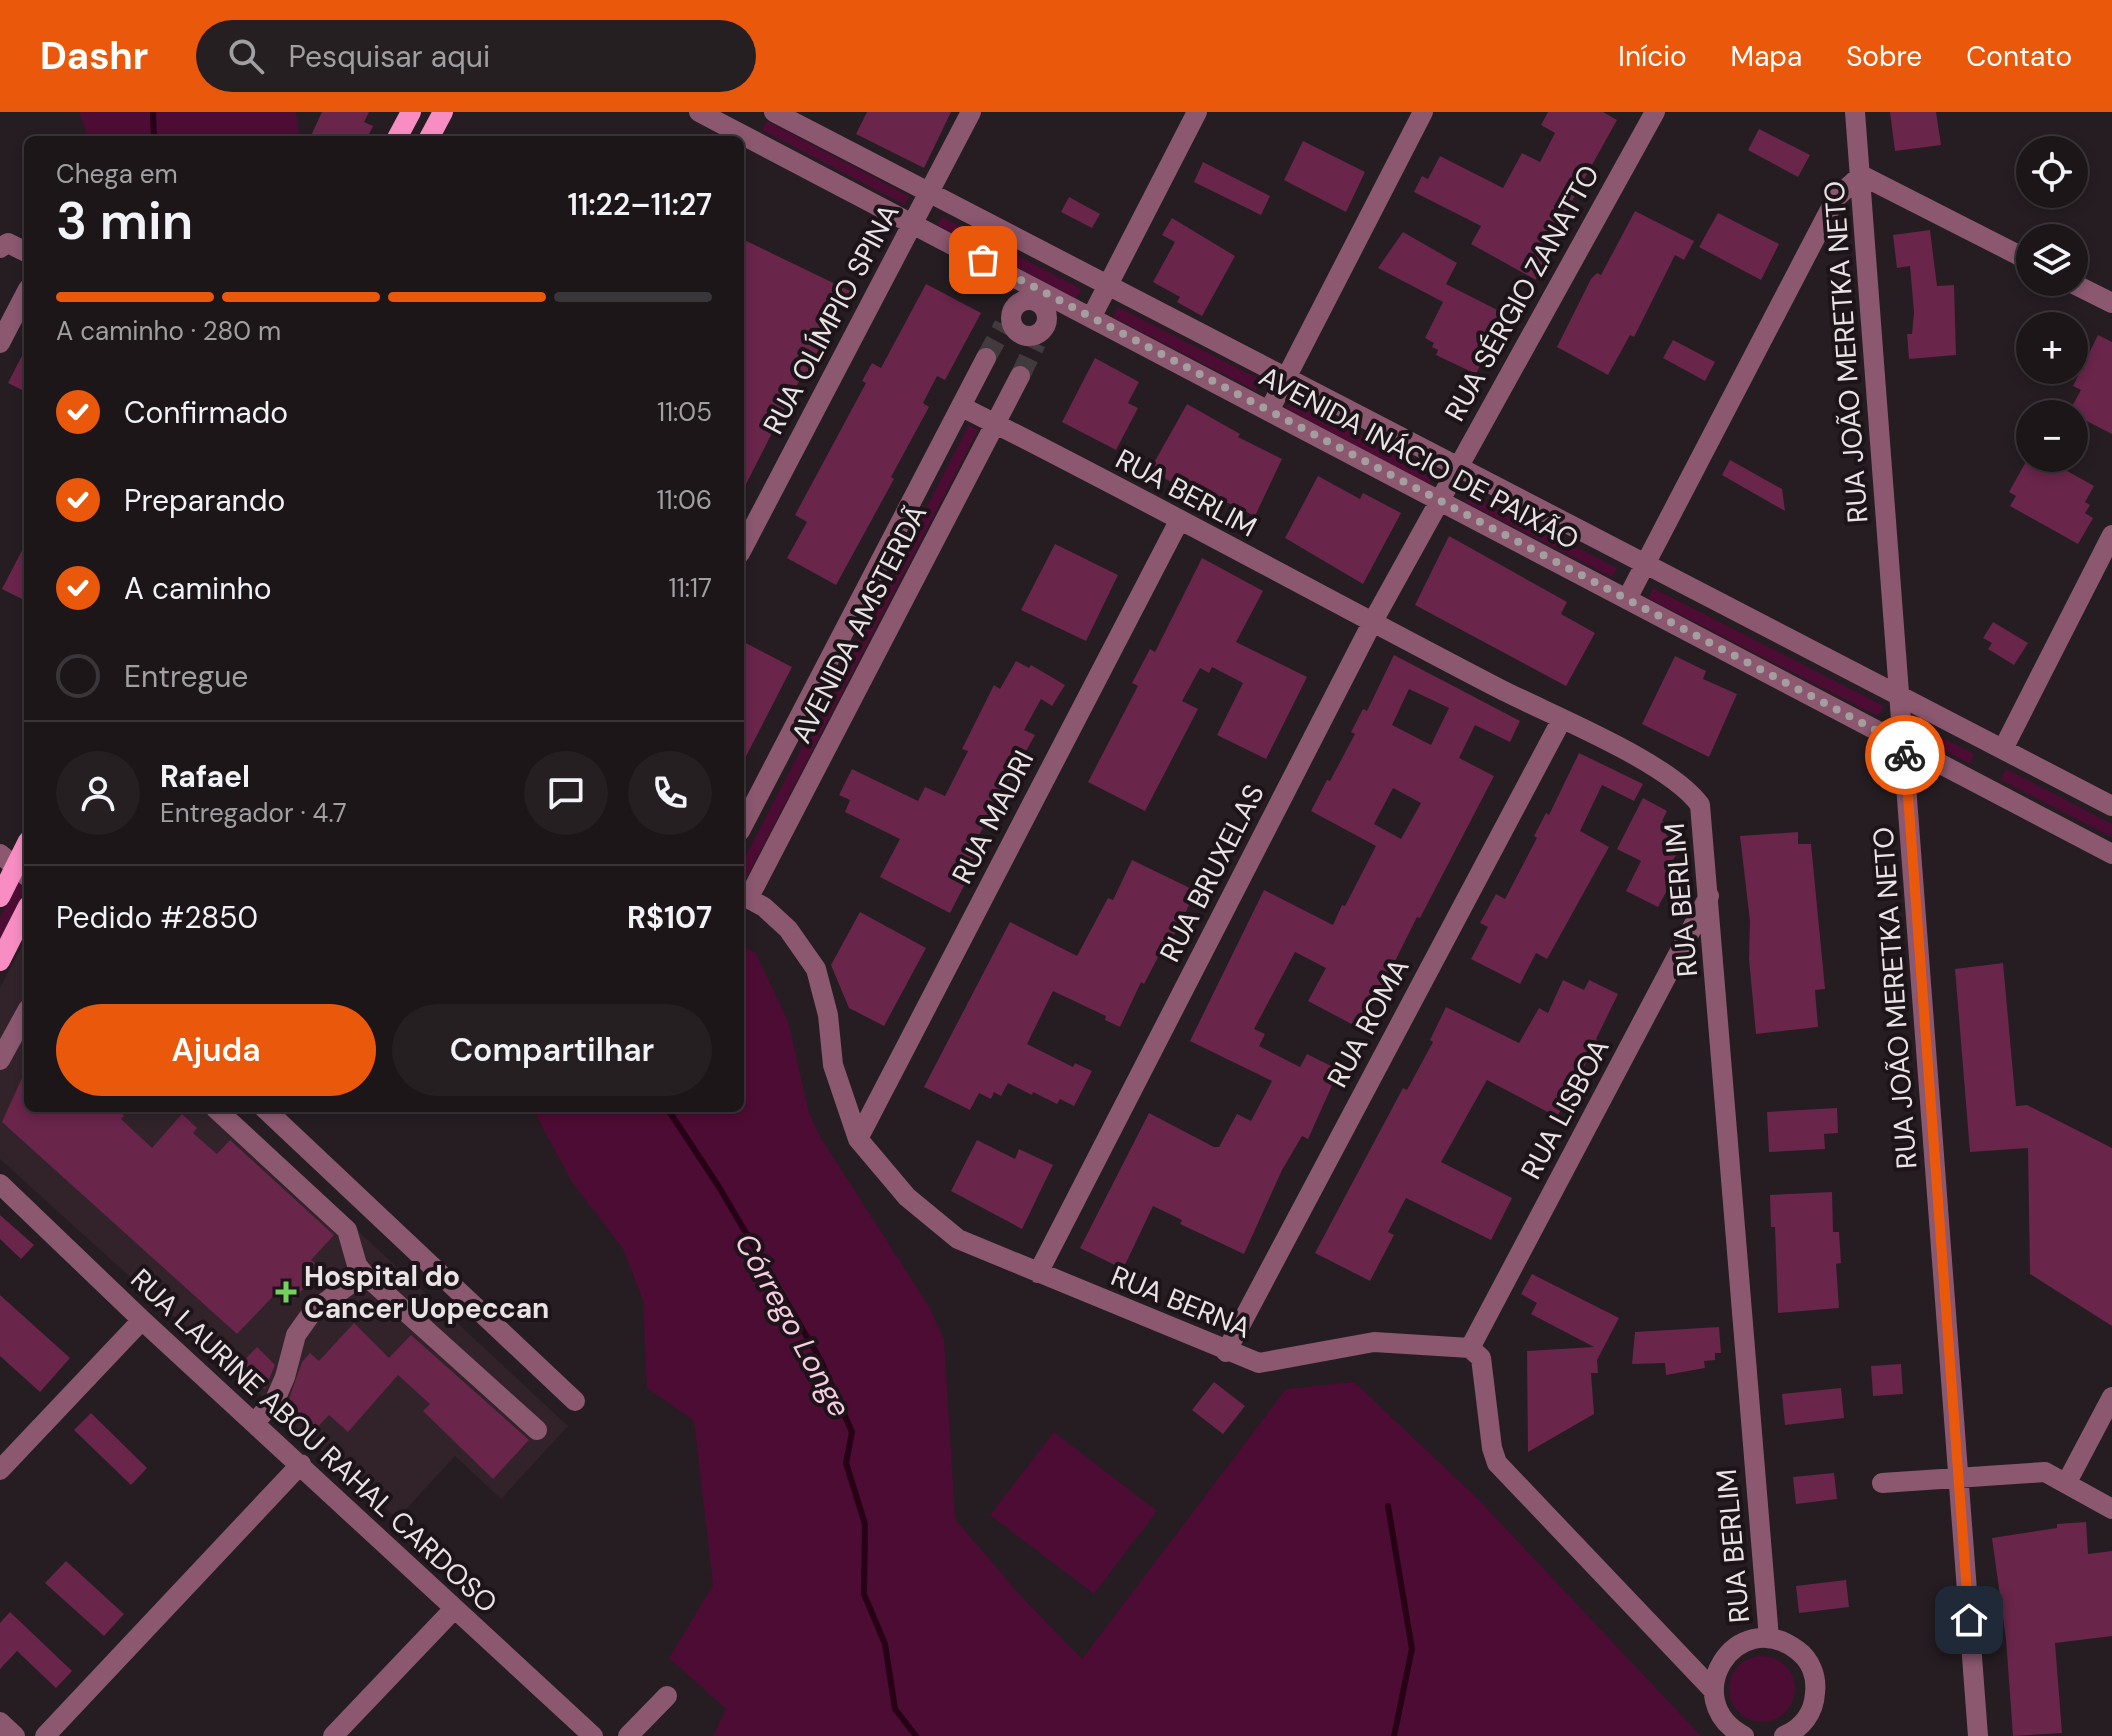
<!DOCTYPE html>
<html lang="pt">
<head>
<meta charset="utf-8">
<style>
	body { margin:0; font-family:"DM Sans",sans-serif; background:#251f22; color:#f1f3f6; height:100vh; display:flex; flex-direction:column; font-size:30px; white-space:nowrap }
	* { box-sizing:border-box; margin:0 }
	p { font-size:26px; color:#a09fa2 }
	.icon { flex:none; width:44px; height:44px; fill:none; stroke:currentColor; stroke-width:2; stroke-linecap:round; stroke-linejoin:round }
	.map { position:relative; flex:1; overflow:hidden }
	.sheet { position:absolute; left:24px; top:24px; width:720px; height:976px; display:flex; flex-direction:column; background:#1c1619; border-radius:12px; box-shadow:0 4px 12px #0003,0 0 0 2px #3a3538 }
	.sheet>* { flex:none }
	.tools { position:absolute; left:2016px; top:24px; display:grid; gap:16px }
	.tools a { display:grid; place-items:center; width:72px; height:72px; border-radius:50%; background:#1c1619; box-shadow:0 4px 12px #0003,0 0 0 2px #3a3538; font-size:40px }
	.pin { position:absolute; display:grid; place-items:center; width:68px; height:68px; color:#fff; margin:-34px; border-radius:16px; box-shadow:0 4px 12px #0006 }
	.courier { position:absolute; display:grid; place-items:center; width:80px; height:80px; margin:-40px; border:6px solid #ea580c; border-radius:50%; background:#fff; color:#222; box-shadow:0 2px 10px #0007 }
	.head em { font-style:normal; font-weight:600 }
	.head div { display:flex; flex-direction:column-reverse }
	.head { display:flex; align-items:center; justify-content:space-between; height:136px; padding:0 32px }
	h1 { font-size:52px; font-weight:600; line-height:60px }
	.bar { display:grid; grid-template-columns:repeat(4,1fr); gap:12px 8px; align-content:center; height:96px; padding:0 32px }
	.bar i { height:10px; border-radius:6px; background:#3a3538 }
	.bar .on { background:#ea580c }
	.bar p { grid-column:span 4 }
	.line { display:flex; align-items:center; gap:20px; padding:0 32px; border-top:2px solid #3a3538 }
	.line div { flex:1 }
	.round { display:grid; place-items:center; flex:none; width:84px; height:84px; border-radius:42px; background:#251f22 }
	ol { padding:0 32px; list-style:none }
	li { display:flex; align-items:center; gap:24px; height:88px }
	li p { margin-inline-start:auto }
	li .icon { padding:8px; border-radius:50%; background:#ea580c; color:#fff; stroke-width:4 }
	li:last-child { color:#a09fa2 }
	li i { width:44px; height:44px; border:4px solid #3a3538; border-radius:50% }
	.cta { display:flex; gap:16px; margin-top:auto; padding:16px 32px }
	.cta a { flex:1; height:92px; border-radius:48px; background:#ea580c; color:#fff; font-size:32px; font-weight:600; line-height:92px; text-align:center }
	.cta a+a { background:#251f22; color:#f1f3f6 }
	header { display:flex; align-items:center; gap:48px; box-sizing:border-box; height:112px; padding:0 40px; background:#ea580c; color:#fff }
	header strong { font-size:38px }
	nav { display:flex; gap:44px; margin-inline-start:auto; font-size:28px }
	.search { width:560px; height:72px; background:#251f22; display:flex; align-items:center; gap:20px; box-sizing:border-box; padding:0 28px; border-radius:44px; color:#a09fa2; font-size:30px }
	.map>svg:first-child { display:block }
	.built { fill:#32232a }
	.green { fill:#4d0c33 }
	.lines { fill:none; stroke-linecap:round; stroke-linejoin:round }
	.stream { stroke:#280016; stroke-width:6 }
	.building { fill:#69254a; fill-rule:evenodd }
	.minor-tunnel { stroke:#423b3e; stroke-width:20; stroke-dasharray:20 10; stroke-linecap:butt }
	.minor { stroke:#8b5870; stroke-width:20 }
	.major { stroke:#f78dc2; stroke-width:20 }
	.done { stroke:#a49ea0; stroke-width:8; stroke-dasharray:0 14.4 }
	.route { stroke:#ea580c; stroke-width:10 }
	.poi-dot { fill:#74d25c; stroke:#1c1418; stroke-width:3 }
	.labels { text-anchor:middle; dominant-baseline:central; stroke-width:8; stroke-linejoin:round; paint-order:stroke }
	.street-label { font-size:28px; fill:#e9e3e5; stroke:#1c1418 }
	.poi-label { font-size:28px; font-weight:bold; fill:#e9e3e5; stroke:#1c1418; text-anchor:start }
	.water-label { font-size:30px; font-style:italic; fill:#f7cce0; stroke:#1c1418 }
</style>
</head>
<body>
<header>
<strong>Dashr</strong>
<div class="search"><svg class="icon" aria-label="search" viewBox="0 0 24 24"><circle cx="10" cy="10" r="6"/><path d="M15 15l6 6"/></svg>Pesquisar aqui</div>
<nav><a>Início</a><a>Mapa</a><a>Sobre</a><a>Contato</a></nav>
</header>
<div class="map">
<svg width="2112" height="1624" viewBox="0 0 2112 1624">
	<rect width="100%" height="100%" fill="#251d21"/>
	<path class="built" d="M28,822v174h198l342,318 -67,73 -46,-43 -58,63 -397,-360v-171z"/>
	<path class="green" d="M79,0h217l4,28h-211z
		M767,9l142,75 -4,9 -143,-75z
		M942,105l138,71 1,4 -6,6 -138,-73z
		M1118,195l143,73 -5,11 -143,-74z
		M1292,284l142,79 -5,10 -143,-77z
		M969,313l9,5 -231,447 -7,-4v-6z
		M1470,381l147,75 -5,9 -147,-75z
		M1653,476l231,118 -6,10 -230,-118z
		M1918,613l56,29 -4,10 -57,-30z
		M2006,657l106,55v13l-111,-57z
		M28,751v24l-28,54v-24z
		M740,834l15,6 33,69 21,92 13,27 106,165 16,34 11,180 65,76 62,64 204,-270 68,-7 123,116 224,238h-988l13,-27 -57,-51 44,-73 -19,-164 -47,-33 -4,-88 -20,-51 -51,-67 -40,-74h208z
		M1054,1320l103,79 -63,83 -104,-79z
		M1729 1577a33 33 0 1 1 66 0a33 33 0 1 1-66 0Z"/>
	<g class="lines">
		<path class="stream" d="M153,0l1,28
			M667,996l52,79 101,172 32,73 -6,31 19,61 -1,70 21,50 10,65 21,27
			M1388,1394l24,143 -18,87"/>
	</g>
	<path class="building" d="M322,0h47l-5,10 9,4 -7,14h-57z
		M867,0h84l-27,56 -68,-34z
		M1548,0h55l14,8 -55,99 3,2 -29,59 -65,-36 10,-18 -67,-34 8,-16 6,3 12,-23 63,32 19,-35 18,9 15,-29 -14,-8z
		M1890,0h46l5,33 -46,6z
		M1759,17l51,26 -12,22 -50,-27z
		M1303,29l62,31 -19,40 -62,-32z
		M1203,50l67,34 -9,19 -67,-33z
		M1069,85l31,17 -8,14 -31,-16z
		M1635,99l59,30 -10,19 -9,-5 -41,82 -4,-2 -22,40 -51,-28 34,-68 6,-6 4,2z
		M1718,101l61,31 -18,36 -62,-33z
		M1172,106l63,38 -33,60 -25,-14 3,-5 -27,-15 22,-40 -13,-7z
		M1930,118l7,56 17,-1 2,70 -47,4 -2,-25h5l2,-22 -4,-46 -13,2 -4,-33z
		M1403,120l54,31 -11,21 69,35 -10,20 -10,-5 -19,40 -40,-19 2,-5 -6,-3 2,-4 -9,-5 18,-36 -65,-34z
		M740,126l110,53 -39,83 -5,-3 -11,17 -55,108z
		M926,172l55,29 -36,67 -8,-4 -14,27 6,4 -38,70 3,2 -58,106 -49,-27 20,-36 -12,-7 71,-132 -4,-2 10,-18 9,5z
		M2098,223l14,7v92l-43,-22 12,-22 -8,-4z
		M1673,228l42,22 -10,19 -42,-23z
		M28,232v49l-20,-10z
		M1095,246l44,24 -11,21 10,5 -22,42 -54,-28z
		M1187,292l53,30 -2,3 44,22 -27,57 -48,-23 -4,7 -53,-30z
		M2028,346h16l50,28 -9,16 5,3 -5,8 8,5 -15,26 -68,-38 6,-10 -7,-4z
		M1730,348l52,29 3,22 -63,-36z
		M1318,364l42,23 3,-6 38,20 -38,71 -78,-46z
		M1449,424l118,66 -6,12 34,19 -29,53 -151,-81z
		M28,427v63l-26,-13z
		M1055,432l63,31 -32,66 -65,-31z
		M1202,446l61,33 -27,51 71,35 -41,82 -49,-24 26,-52 -31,-16 -3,6 -9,-5 -18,33 16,8 -53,102 -57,-29 50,-96 -6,-3 18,-34 5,3z
		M1993,510l35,21 -14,22 -26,-16 4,-6 -9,-5z
		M740,528l52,27 -52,101z
		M1394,543l126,66 -10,21 -35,-17 -16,33 35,18 -74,142 -3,-1 -56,112 -53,-28 18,-33 -31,-16 -41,77 11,5 -6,12 41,21 7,-13 32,16 -31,69 -6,-3 -20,34 -38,84 -64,-30 2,-4 -29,-14 -30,63 -43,-21 69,-135 65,34h5l18,-33 14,7 21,-40 -82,-40 74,-151 69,35 9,-20 3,1 31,-60 -65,-35 16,-31 3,1 25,-47 -4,-2 12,-23 4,2zM1409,577l40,19 -18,37 -39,-20zM1393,676l28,15 -20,36 -27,-15z
		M1675,544l31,15 -3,8 34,15 -28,63 -67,-33z
		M1016,549l13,7 2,-3 34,20 -13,21 -11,-7 -17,31 11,5 -61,109 5,2 -15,30 4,2 -18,35 -70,-36 20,-38 -55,-27 5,-12 -11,-5 13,-26 66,32 7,-14 20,9 23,-45 -6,-2 32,-64 6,4z
		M1579,641l64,31 -9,17 -32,-16 -22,46 29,16 -62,112 -11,-6 -16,31 -49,-25 17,-32 -8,-4 16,-29 9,5 32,-61 -3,-2 12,-23 3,2z
		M1643,686l24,13 -5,10 9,4 -5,10 12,6 -4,7 4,3 -7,13 8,4 -21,39 -32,-16 15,-30 -24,-12z
		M1798,720v12h13l14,145 -10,1 3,37 -62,7 -7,-75 1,-38 -10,-85z
		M1132,748l64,31 -26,53 -4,-2 -22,42 -3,-2 -21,45 -15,-7 1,-4 -53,-25 -26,53 46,23 2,-4 17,8 -18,35 -14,-7 -3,5 -24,-12 -1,3 -24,-12 -7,13 -7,-4 -3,7 -12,-6 -9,17 -46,-23 86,-165 67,34 31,-58 5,2z
		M860,800l66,36 -42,78 -35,-18 -18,-43z
		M2003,851l13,143 11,-1 85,43v178l-82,-52 -2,-126 -58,4 -15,-183z
		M1563,868l21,10 5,-10 29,14 -22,45 2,2 -41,76 -70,-37 -46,82 71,36 -21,42 -85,-42 -18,34 6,3 -24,46 -55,-28 88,-165 4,2 26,-48 -3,-2 16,-33 73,36 20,-35 9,5z
		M28,953v43h88l8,8 -3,3 31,29 30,-34 15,14 -4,5 24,21 13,-14 104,95 -23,25 11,9 -28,30 -13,-11 -44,46 -235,-212z
		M1837,996l1,25 -14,1 1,15 -56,3 -2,-40z
		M977,1028l38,19 4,-10 34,16 -31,64 -71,-38z
		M1832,1080l1,40h6l2,31 -5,1 3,44 -61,5 -3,-86h-4l-1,-32z
		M0,1103l34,30 -13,14 -21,-20z
		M1532,1162l87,44 -22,42 1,13h-7l3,41 -66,38 -1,-101 67,-4 -63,-33 6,-11 -16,-9z
		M0,1183l70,63 -30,34 -40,-36z
		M354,1211l35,35 22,-23 118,105 -36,39 -70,-68 7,-7 -32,-29 -50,57 -19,-17 -16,17 -27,-25 16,-45 8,-9 9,8z
		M1719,1215l2,26h-6v7l-11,1 1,7 -39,7 -1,-12 -33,1 3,-32z
		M257,1235l18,18 -10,24 -25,-24z
		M1901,1252l2,30 -30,2 -2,-30z
		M1214,1270l31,24 -22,28 -31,-24z
		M1841,1276l3,30 -59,7 -3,-31z
		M91,1301l56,55 -16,17 -57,-55z
		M1834,1361l3,26 -41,5 -3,-27z
		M2086,1410l2,32 24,-3v85l-57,7 7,90 -49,3 -7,-97 -14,-101 65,-10v-4z
		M66,1449l58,53 -20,22 -59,-53z
		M1846,1468l3,27 -50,6 -3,-27z
		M10,1500l62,59 -16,17 -39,-37 -17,18v-46z"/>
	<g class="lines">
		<path class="minor-tunnel" d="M986,246l18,-33
			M1020,264l16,-33"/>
		<path class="minor" d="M699,0l1413,742
			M774,0l1338,694
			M1855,0l123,1624
			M0,136l8,-5 20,10
			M2070,170l42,21
			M1011 206a18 18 0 1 1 36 0a18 18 0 1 1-36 0Z
			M1091,206l106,-206
			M0,231l28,-54
			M962,295c180,90 357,188 536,281 52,27 170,73 202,117l69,833
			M1269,299l154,-299
			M740,441l231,-441
			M1627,487l209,-401 25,-23 169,86
			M2003,637l109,-214
			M740,719l246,-473
			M0,742l28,23
			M740,782l24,13 24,22 28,40 12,46 5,50 25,74 49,58 51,42 301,124 115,-21 96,6 11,10 11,90 5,15 217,228
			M749,785l271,-521
			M0,948l28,-51
			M215,996l132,122 10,35 7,9 173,156
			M264,996l311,293
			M858,1027l321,-618
			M0,1072l142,136 451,416
			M1038,1161l334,-650 283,-511
			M1470,1236l239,-452
			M1226,1240l335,-631
			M255,1310l20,-22 10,-23 11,-42 17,-24 51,-37
			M0,1358l142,-150
			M2067,1370l45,-85
			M1882,1371l163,-11 67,37
			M0,1610l15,14
			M45,1624l256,-272
			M333,1624l121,-127
			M628,1624l39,-40
			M1744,1624c-68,-36 -8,-132 53,-86 14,10 20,27 18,43 -1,20 -13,35 -31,43"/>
		<path class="major" d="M396,28l15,-28
			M428,28l15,-28
			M0,785l28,-56
			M0,849l28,-55"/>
	</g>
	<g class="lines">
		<path class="done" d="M983,148l921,485 1,10"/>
		<path class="route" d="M1905,643l64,865"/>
	</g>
	<path class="poi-dot" d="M282 1168h8v8h8v8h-8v8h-8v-8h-8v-8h8z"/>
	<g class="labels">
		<g class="street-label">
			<text transform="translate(1522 181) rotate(-61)">RUA SÉRGIO ZANATTO</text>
			<text transform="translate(831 207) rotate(-62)">RUA OLÍMPIO SPINA</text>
			<text transform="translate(1846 240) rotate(-94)">RUA JOÃO MERETKA NETO</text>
			<text transform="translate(1419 346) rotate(28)">AVENIDA INÁCIO DE PAIXÃO</text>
			<text transform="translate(1186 381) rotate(28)">RUA BERLIM</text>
			<text transform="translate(859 512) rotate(-63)">AVENIDA AMSTERDÃ</text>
			<text transform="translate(993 705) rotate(-63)">RUA MADRI</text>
			<text transform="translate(1212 761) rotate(-63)">RUA BRUXELAS</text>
			<text transform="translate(1681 788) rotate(-95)">RUA BERLIM</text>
			<text transform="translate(1895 886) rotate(-94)">RUA JOÃO MERETKA NETO</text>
			<text transform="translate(1368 911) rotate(-62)">RUA ROMA</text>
			<text transform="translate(1565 997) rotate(-62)">RUA LISBOA</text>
			<text transform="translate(1181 1190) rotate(22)">RUA BERNA</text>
			<text transform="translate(314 1329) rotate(43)">RUA LAURINE ABOU RAHAL CARDOSO</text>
			<text transform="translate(1733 1434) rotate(-95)">RUA BERLIM</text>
		</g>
		<g class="poi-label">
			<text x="304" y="1164">Hospital do<tspan x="304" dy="32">Cancer Uopeccan</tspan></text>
		</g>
		<g class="water-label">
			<text transform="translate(793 1213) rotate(61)">Córrego Longe</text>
		</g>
	</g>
</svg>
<div class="tools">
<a><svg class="icon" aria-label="locate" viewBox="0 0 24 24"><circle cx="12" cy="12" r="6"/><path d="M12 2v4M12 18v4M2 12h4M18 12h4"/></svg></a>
<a><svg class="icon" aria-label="layers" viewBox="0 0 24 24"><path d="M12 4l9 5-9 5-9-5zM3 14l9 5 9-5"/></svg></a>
<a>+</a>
<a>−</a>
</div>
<div class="pin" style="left:983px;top:148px;background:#ea580c"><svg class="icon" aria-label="bag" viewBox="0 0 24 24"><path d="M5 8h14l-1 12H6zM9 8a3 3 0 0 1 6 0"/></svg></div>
<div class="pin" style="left:1969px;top:1508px;background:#1f2937"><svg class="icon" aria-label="home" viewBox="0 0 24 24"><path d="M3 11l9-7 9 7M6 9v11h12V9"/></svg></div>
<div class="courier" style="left:1905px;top:643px"><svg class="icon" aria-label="bike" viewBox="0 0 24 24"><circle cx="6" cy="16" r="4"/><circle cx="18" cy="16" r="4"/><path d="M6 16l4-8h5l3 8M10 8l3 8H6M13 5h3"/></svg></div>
<section class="sheet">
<div class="head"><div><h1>3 min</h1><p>Chega em</p></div><em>11:22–11:27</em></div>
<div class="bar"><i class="on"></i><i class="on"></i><i class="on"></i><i></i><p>A caminho · 280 m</p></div>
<ol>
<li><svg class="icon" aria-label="check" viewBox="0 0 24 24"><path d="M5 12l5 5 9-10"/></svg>Confirmado<p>11:05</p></li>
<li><svg class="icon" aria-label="check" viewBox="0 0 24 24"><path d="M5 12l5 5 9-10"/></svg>Preparando<p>11:06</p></li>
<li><svg class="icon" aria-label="check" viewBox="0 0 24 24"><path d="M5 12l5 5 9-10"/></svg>A caminho<p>11:17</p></li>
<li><i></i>Entregue</li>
</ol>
<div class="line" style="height:144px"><a class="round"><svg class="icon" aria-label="person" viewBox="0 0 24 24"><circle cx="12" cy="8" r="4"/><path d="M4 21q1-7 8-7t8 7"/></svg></a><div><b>Rafael</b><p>Entregador · 4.7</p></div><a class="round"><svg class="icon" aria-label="chat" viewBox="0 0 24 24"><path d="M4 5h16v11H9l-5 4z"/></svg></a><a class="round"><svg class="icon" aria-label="phone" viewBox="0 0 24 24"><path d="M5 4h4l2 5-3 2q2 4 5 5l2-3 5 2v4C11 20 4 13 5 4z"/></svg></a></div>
<div class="line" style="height:104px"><div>Pedido #2850</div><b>R$107</b></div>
<div class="cta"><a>Ajuda</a><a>Compartilhar</a></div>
</section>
</div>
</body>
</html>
